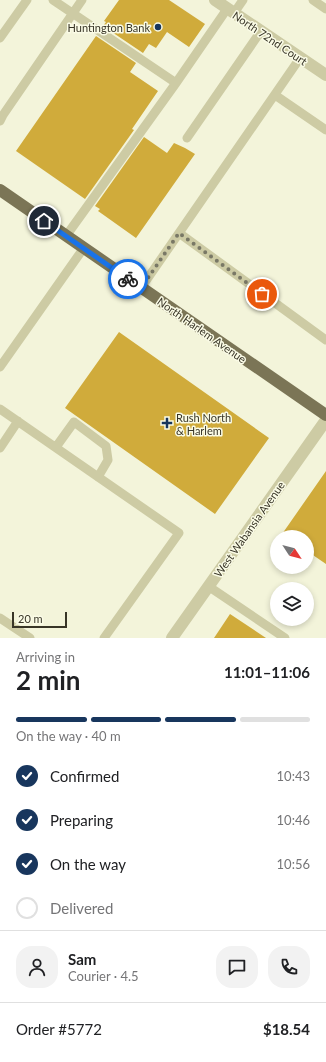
<!DOCTYPE html>
<html lang="en">
<head>
<meta charset="utf-8">
<style>
	body { margin:0; font-family:Lato,sans-serif; background:#f2f2f2; color:#202124; height:100vh; display:flex; flex-direction:column; font-size:15px; white-space:nowrap }
	* { box-sizing:border-box; margin:0 }
	p { font-size:13px; color:#757577 }
	.icon { flex:none; width:22px; height:22px; fill:none; stroke:currentColor; stroke-width:2; stroke-linecap:round; stroke-linejoin:round }
	.map { position:relative; height:638px; overflow:hidden }
	.side { display:flex; flex-direction:column; background:#fff; flex:1 }
	.side>* { flex:none }
	.needle { width:26px; rotate:126deg }
	.controls { position:absolute; left:270px; top:530px; display:grid; gap:8px }
	.controls a { display:grid; place-items:center; width:44px; height:44px; border-radius:50%; background:#fff; box-shadow:0 2px 6px #0003; font-size:20px }
	.scale { position:absolute; left:12px; bottom:10px; width:55px; box-sizing:border-box; padding-left:4px; border:2px solid #383527; border-top:0; font-size:11px; line-height:14px; white-space:nowrap; color:#383527; -webkit-text-stroke:3px #fafbe6; paint-order:stroke }
	.pin { position:absolute; display:grid; place-items:center; width:34px; height:34px; color:#fff; margin:-17px; border:2px solid #fff; border-radius:50%; box-shadow:0 1px 4px #0007 }
	.courier { position:absolute; display:grid; place-items:center; width:40px; height:40px; margin:-20px; border:3px solid #1a73e8; border-radius:50%; background:#fff; color:#222; box-shadow:0 1px 5px #0007 }
	.overview em { font-style:normal; font-weight:700 }
	.overview div { display:flex; flex-direction:column-reverse }
	.overview { display:flex; align-items:center; justify-content:space-between; height:68px; padding:0 16px }
	h1 { font-size:26px; font-weight:700; line-height:30px }
	.bar { display:grid; grid-template-columns:repeat(4,1fr); gap:6px 4px; align-content:center; height:48px; padding:0 16px }
	.bar i { height:5px; border-radius:3px; background:#e0e0e0 }
	.bar .selected { background:#18365d }
	.bar p { grid-column:span 4 }
	.line { display:flex; align-items:center; gap:10px; padding:0 16px; border-top:1px solid #e0e0e0 }
	.line div { flex:1 }
	.round { display:grid; place-items:center; flex:none; width:42px; height:42px; border-radius:16px; background:#f2f2f2 }
	ol { padding:0 16px; list-style:none }
	li { display:flex; align-items:center; gap:12px; height:44px }
	li p { margin-inline-start:auto }
	li .icon { padding:4px; border-radius:50%; background:#18365d; color:#fff; stroke-width:4 }
	li:last-child { color:#757577 }
	li i { width:22px; height:22px; border:2px solid #e0e0e0; border-radius:50% }
	.map>svg:first-child { display:block }
	.building { fill:#d0ab3b }
	.lines { fill:none; stroke-linecap:round; stroke-linejoin:round }
	.lane { stroke:#cdcba4; stroke-width:9 }
	.street { stroke:#cdcba4; stroke-width:12 }
	.primary { stroke:#7b7556; stroke-width:12 }
	.done { stroke:#797866; stroke-width:4; stroke-dasharray:0 7.2 }
	.route { stroke:#1a73e8; stroke-width:5 }
	.poi-dot { fill:#18365d; stroke:#fafbe6; stroke-width:1.5 }
	.labels { text-anchor:middle; dominant-baseline:central; stroke-width:3; stroke-linejoin:round; paint-order:stroke }
	.poi-label { font-size:11px; fill:#383527; stroke:#fafbe6; text-anchor:end }
	.street-label { font-size:11px; fill:#383527; stroke:#fafbe6 }
</style>
</head>
<body>
<div class="map">
<svg width="326" height="638" viewBox="0 0 326 638">
	<rect width="100%" height="100%" fill="#f3f4da"/>
	<path class="building" d="M119,0h50l36,24 -16,23 -22,-15 -11,16 -7,-4 -6,9 -40,-27 3,-4 -2,-1z
		M96,36l40,27 -6,9 28,19 -26,38 2,1 -49,69 -69,-48z
		M144,137l23,16 7,-10 11,5 10,6 -59,84 -38,-27 2,-2 -5,-3z
		M119,332l150,106 -54,76 -150,-106z
		M326,471v93l-19,-13v-14h-27z
		M230,614l36,24h-52z"/>
	<g class="lines">
		<path class="lane" d="M53,0l123,83
			M313,0l13,9
			M234,13l9,-13
			M0,38l27,-38
			M275,95l51,35
			M0,121l3,-6 79,-115
			M187,138l74,-107
			M179,233l147,107
			M66,236l110,-153 51,-74
			M141,288l159,-230
			M0,367l83,-118
			M0,409l179,124 -75,105
			M56,447l18,-25 32,24 2,14 -10,17
			M0,448l18,-27
			M208,586l77,52
			M0,618l30,20"/>
		<path class="street" d="M215,0l111,75
			M172,638l154,-218"/>
		<path class="primary" d="M0,190l326,225"/>
	</g>
	<g class="lines">
		<path class="done" d="M128,279l13,9 38,-55 83,61"/>
		<path class="route" d="M44,221l84,58"/>
	</g>
	<g class="poi-dot">
		<circle cx="158" cy="27" r="4"/>
		<path d="M165 417h4v4h4v4h-4v4h-4v-4h-4v-4h4z"/>
	</g>
	<g class="labels">
		<g class="poi-label">
			<text x="150" y="27">Huntington Bank</text>
			<text x="176" y="417" text-anchor="start">Rush North<tspan x="176" dy="13">&amp; Harlem</tspan></text>
		</g>
		<g class="street-label">
			<text transform="translate(270 38) rotate(34)">North 72nd Court</text>
			<text transform="translate(202 330) rotate(35)">North Harlem Avenue</text>
			<text transform="translate(249 529) rotate(-55)">West Wabansia Avenue</text>
		</g>
	</g>
</svg>
<div class="controls">
<a><svg class="needle" viewBox="-14 -14 28 28"><path d="M0-13l5 13h-10z" fill="#e53935"/><path d="M0 13l5-13h-10z" fill="#757577"/></svg></a>
<a><svg class="icon" aria-label="layers" viewBox="0 0 24 24"><path d="M12 4l9 5-9 5-9-5zM3 14l9 5 9-5"/></svg></a>
</div>
<div class="scale">20 m</div>
<div class="pin" style="left:262px;top:294px;background:#ea580c"><svg class="icon" aria-label="bag" viewBox="0 0 24 24"><path d="M5 8h14l-1 12H6zM9 8a3 3 0 0 1 6 0"/></svg></div>
<div class="pin" style="left:44px;top:221px;background:#1f2937"><svg class="icon" aria-label="home" viewBox="0 0 24 24"><path d="M3 11l9-7 9 7M6 9v11h12V9"/></svg></div>
<div class="courier" style="left:128px;top:279px"><svg class="icon" aria-label="bike" viewBox="0 0 24 24"><circle cx="6" cy="16" r="4"/><circle cx="18" cy="16" r="4"/><path d="M6 16l4-8h5l3 8M10 8l3 8H6M13 5h3"/></svg></div>
</div>
<section class="side">
<div class="overview"><div><h1>2 min</h1><p>Arriving in</p></div><em>11:01–11:06</em></div>
<div class="bar"><i class="selected"></i><i class="selected"></i><i class="selected"></i><i></i><p>On the way · 40 m</p></div>
<ol>
<li><svg class="icon" aria-label="check" viewBox="0 0 24 24"><path d="M5 12l5 5 9-10"/></svg>Confirmed<p>10:43</p></li>
<li><svg class="icon" aria-label="check" viewBox="0 0 24 24"><path d="M5 12l5 5 9-10"/></svg>Preparing<p>10:46</p></li>
<li><svg class="icon" aria-label="check" viewBox="0 0 24 24"><path d="M5 12l5 5 9-10"/></svg>On the way<p>10:56</p></li>
<li><i></i>Delivered</li>
</ol>
<div class="line" style="height:72px"><a class="round"><svg class="icon" aria-label="person" viewBox="0 0 24 24"><circle cx="12" cy="8" r="4"/><path d="M4 21q1-7 8-7t8 7"/></svg></a><div><b>Sam</b><p>Courier · 4.5</p></div><a class="round"><svg class="icon" aria-label="chat" viewBox="0 0 24 24"><path d="M4 5h16v11H9l-5 4z"/></svg></a><a class="round"><svg class="icon" aria-label="phone" viewBox="0 0 24 24"><path d="M5 4h4l2 5-3 2q2 4 5 5l2-3 5 2v4C11 20 4 13 5 4z"/></svg></a></div>
<div class="line" style="height:52px"><div>Order #5772</div><b>$18.54</b></div>
</section>
</body>
</html>
